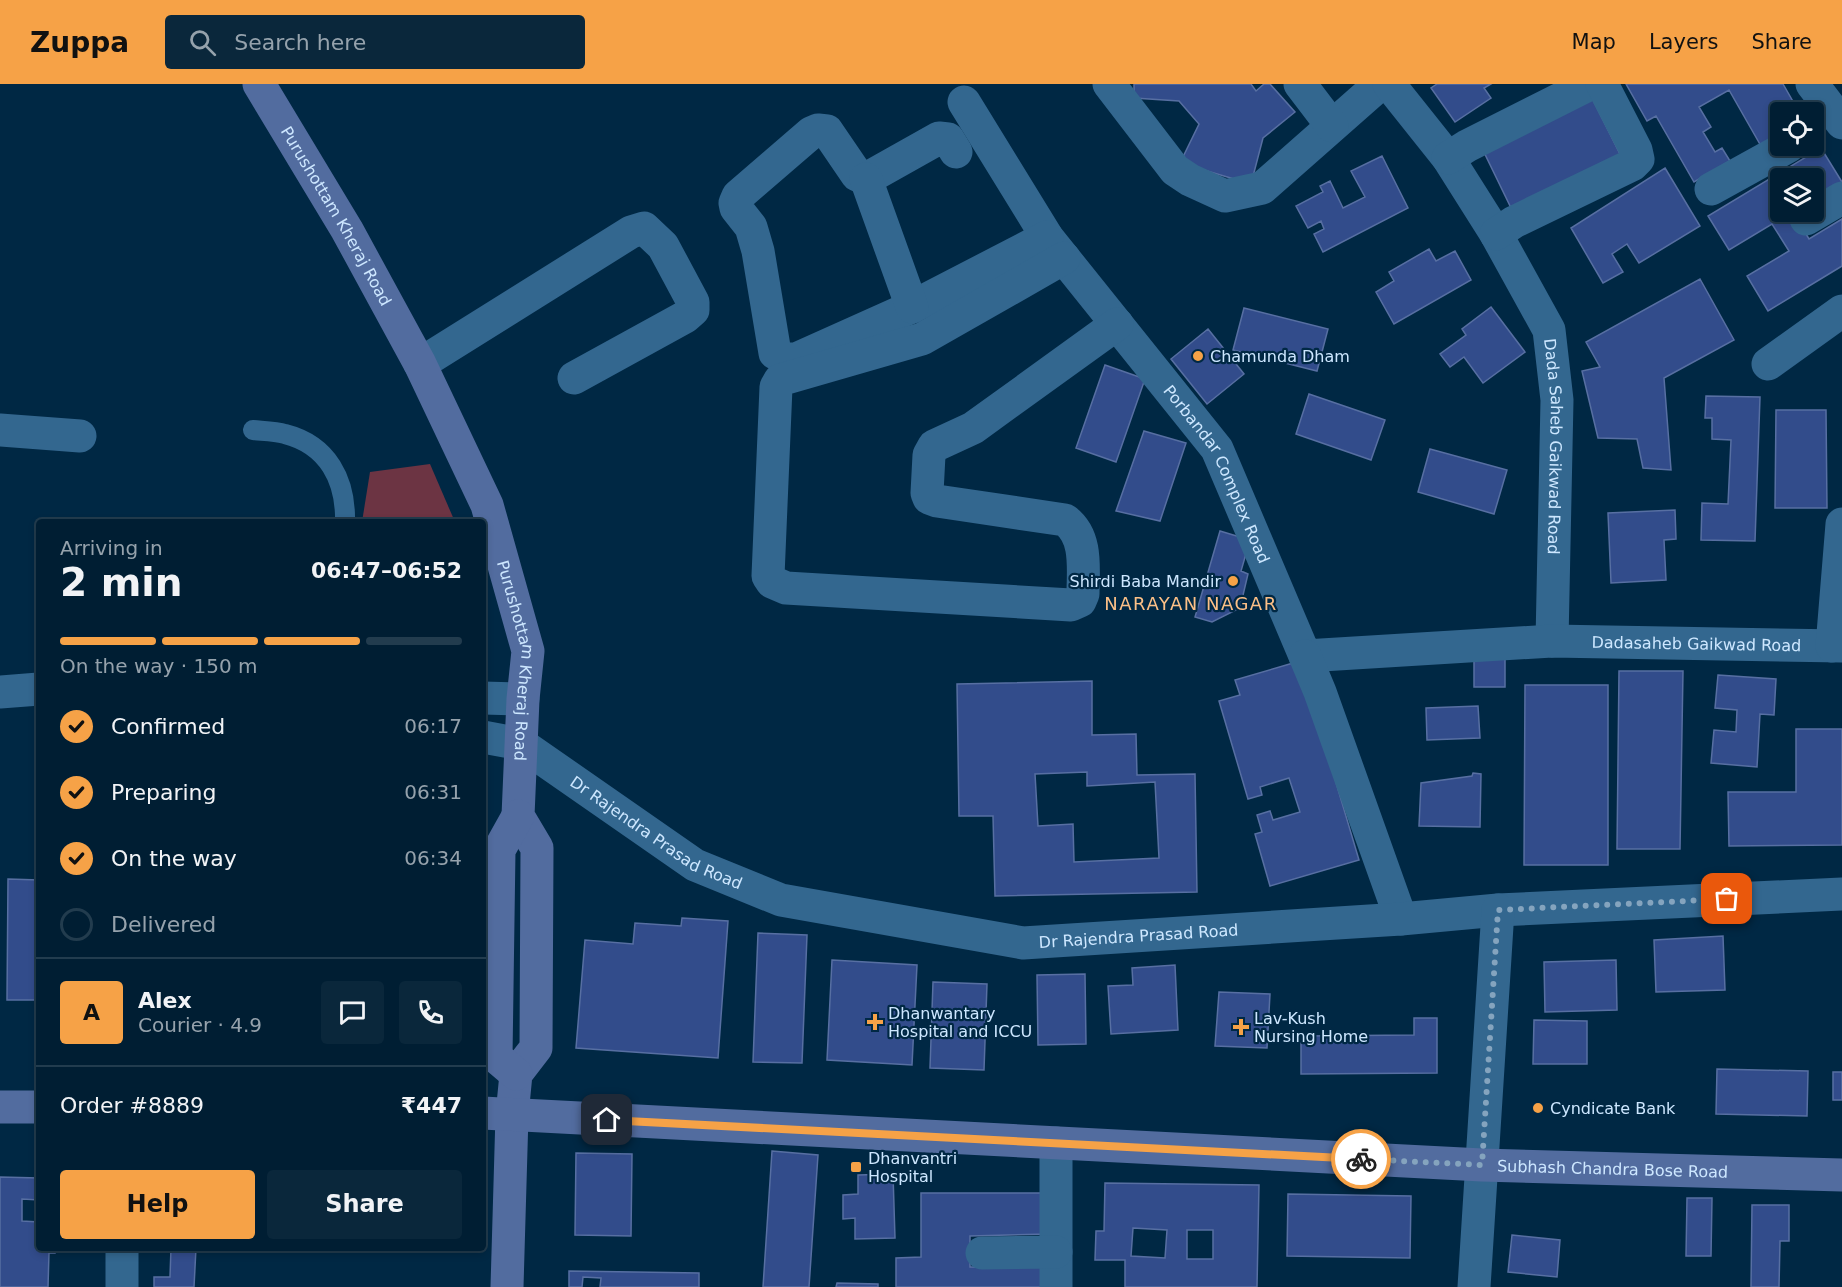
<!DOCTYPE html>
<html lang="en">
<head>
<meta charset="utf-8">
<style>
	body { margin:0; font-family:"DejaVu Sans",sans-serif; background:#0a273b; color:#f1f3f6; height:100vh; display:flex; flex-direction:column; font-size:22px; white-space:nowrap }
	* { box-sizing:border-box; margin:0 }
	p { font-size:20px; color:#95a2ac }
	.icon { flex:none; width:33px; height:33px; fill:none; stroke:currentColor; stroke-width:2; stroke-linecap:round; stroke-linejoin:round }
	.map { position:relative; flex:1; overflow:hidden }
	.details { position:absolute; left:36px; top:435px; width:450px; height:732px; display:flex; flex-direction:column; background:#001e33; border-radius:6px; box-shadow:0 3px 9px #0003,0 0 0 2px #223c4e }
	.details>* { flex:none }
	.tools { position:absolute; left:1770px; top:18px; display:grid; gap:12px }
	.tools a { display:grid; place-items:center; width:54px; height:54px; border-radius:6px; background:#001e33; box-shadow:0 3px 9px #0003,0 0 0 2px #223c4e; font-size:30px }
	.pin { position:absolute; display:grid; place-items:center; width:51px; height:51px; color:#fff; margin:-26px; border-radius:12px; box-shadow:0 3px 9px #0006 }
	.courier { position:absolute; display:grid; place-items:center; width:60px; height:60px; margin:-30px; border:4px solid #f6a247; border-radius:50%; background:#fff; color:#222; box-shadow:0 2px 8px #0007 }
	.summary em { font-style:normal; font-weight:700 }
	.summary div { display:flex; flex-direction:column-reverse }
	.summary { display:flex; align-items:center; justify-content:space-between; height:102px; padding:0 24px }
	h1 { font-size:39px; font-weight:700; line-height:45px }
	.bar { display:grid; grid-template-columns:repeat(4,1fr); gap:9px 6px; align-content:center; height:72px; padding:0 24px }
	.bar i { height:8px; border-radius:4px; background:#223c4e }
	.bar .on { background:#f6a247 }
	.bar p { grid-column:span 4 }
	.line { display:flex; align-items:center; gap:15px; padding:0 24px; border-top:2px solid #223c4e }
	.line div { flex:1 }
	.round { display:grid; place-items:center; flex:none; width:63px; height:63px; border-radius:6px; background:#0a273b }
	ol { padding:0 24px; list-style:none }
	li { display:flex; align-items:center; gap:18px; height:66px }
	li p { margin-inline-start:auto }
	li .icon { padding:6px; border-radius:50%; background:#f6a247; color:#111; stroke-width:4 }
	li:last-child { color:#95a2ac }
	li i { width:33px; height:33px; border:3px solid #223c4e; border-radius:50% }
	.action { display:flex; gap:12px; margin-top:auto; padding:12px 24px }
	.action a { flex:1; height:69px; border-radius:6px; background:#f6a247; color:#111; font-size:24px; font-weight:700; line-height:69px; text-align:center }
	.action a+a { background:#0a273b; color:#f1f3f6 }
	header { display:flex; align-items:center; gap:36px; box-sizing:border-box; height:84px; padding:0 30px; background:#f6a247; color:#111 }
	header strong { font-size:28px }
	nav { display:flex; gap:33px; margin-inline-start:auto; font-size:21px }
	.search { width:420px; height:54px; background:#0a273b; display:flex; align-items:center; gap:15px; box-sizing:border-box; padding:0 21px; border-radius:6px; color:#95a2ac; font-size:22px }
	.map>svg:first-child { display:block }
	.green { fill:#6c3443 }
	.building { fill:#324c8b; stroke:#576fa2; stroke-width:1.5; fill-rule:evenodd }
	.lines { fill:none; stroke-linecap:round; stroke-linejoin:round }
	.lane { stroke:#33678f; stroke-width:20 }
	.street { stroke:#33678f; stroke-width:33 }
	.secondary { stroke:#526c9f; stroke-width:33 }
	.done { stroke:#85a4be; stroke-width:6; stroke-dasharray:0 10.8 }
	.route { stroke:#f6a247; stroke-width:8 }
	.poi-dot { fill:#f6a247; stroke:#002844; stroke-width:2 }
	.labels { text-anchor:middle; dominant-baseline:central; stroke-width:4.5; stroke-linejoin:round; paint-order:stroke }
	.street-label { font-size:16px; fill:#cde7ff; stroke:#002844 }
	.poi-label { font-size:16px; fill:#cde7ff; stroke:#002844; text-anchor:start }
	.neighbourhood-label { font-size:18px; letter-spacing:1.5px; fill:#fcc087; stroke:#002844 }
</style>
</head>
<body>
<header>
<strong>Zuppa</strong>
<div class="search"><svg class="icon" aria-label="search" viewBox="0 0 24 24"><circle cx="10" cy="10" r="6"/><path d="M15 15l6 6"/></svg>Search here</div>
<nav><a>Map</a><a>Layers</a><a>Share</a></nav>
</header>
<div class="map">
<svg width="1842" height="1203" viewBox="0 0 1842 1203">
	<rect width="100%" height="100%" fill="#002844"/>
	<path class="green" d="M430,380l25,58h-93l8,-50z"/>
	<path class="building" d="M1134,0h117l5,7 8,-7h6l25,28 -32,26 -12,46 -71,-21 19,-39 -20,-23 -45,-3z
		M1437,0h54l-7,4 7,10 -36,24 -24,-34z
		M1626,0h157l16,28h-19v23l-19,11 -32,-56 -30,17 12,20 -8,5 12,20 7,-4 8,13 -36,21 -38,-66 -9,5z
		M1588,6l33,66 -109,54 -32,-66z
		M1821,64l21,34 -28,17v-21h-34v34h13l16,27 33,-20v47l-74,45 -21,-35 42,-25 -17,-27 -43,26 -21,-34z
		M1382,72l26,52 -85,44 -9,-18 10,-5 -3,-8 -13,7 -12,-22 27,-14 -3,-6 10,-5 13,27 22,-11 -14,-26z
		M1665,84l35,58 -61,37 -12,-19 -15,10 11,18 -20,11 -32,-55z
		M1429,165l7,12 19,-10 16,29 -77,44 -18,-32 18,-11 -5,-9z
		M1700,195l34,61 -70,38 7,92 -28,-2 -6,-29 -39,-1 -16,-67 18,-4 -14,-25z
		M1491,223l34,45 -42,31 -19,-26 -14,10 -10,-13 26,-19 -4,-6z
		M1244,224l84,21 -11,42 -84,-21z
		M1208,245l36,45 -37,30 -36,-45z
		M1105,281l40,14 -29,83 -40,-14z
		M1309,310l76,26 -14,40 -75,-26z
		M1706,312l54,1 -5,144 -54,-1 1,-37 26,1 3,-64 -19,-1v-21h-7z
		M1776,326h50l1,98h-52z
		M1144,347l42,12 -26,78 -44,-10z
		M1430,365l77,21 -13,44 -76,-22z
		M1675,426l1,29 -12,1 2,40 -55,3 -3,-70z
		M1220,447l30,9 -9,31 7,3 -8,34 -28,14 -17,-5z
		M1474,570h31v33h-31z
		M1300,577l59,199 -89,26 -15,-52 7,-2 -5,-17 13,-4 3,9 27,-8 -11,-34 -29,9 2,8 -14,4 -29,-98 21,-6 -5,-15z
		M1619,587h64l-3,178h-63z
		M1718,591l58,4 -2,36 -14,-1 -3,53 -46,-4 3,-33 22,2 1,-22 -22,-2z
		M1092,597v54l44,-1 1,41 58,-1 2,118 -202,4 -2,-80h-34l-2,-132zM1087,688v14l68,-4 4,76 -85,4 -1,-38 -35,2 -3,-52z
		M1525,601h83v180h-84z
		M1478,622l2,32 -53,2 -1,-32z
		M1796,645h46v116l-113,1 -1,-54h68z
		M1473,689l8,1 -1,53 -61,-1 2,-43 51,-7z
		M8,795l31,1v120h-32z
		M682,834l46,3 -10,137 -142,-10 9,-108 48,4 2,-21 46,3z
		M758,849l49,2 -5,128 -49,-1z
		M1723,852l2,54 -69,2 -2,-52z
		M832,876l85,5 -5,100 -85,-5z
		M1616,876l1,50 -72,2 -1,-50z
		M1175,881l3,65 -67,4 -3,-48 25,-1 -1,-17z
		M1085,890l1,70 -48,1 -1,-70z
		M933,898l54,2 -3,86 -54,-2z
		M1219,908l51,2 -3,54 -52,-2z
		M1414,934h23v55l-136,1v-38l113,-1z
		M1534,936l53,1v43h-54z
		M1717,985l91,2 -1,45 -91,-2z
		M1833,988h9v28h-9z
		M772,1067l46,4 -9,132h-46z
		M576,1069l56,1 -1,82 -56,-1z
		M893,1090l2,64 -40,1v-21l-12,1v-24l15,-1v-19z
		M0,1093l39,1v22l-17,-1v22l17,1v26h16v5h-6l-1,34h-48z
		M1105,1099l154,2 -2,102h-132v-27h-30l1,-29h8zM1133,1144l34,2 -2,28 -34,-2zM1187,1146h26v29h-26z
		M921,1109h126l1,41 -78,2v31h82v20h-156v-29l25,-1z
		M1288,1110l123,2 -1,62 -123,-2z
		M1687,1114h25l-1,58h-25z
		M1752,1121h37v36h-9l-1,46h-28z
		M1512,1151l48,5 -3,37 -49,-5z
		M171,1164h25l-2,39h-40v-10h16z
		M569,1187l130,2v14h-99l1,-9 -18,-1 -1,10h-13z
		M837,1199l41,1v3h-42z"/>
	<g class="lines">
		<path class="lane" d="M253,346c10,1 22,1 32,4 43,11 61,46 60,88"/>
		<g class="street">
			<path d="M1109,0l66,86 15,10 35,16 37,-8 118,-104"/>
			<path d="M1300,0l32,42"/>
			<path id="s1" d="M1389,0l59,74 48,76 53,96 8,70 -5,241"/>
			<path d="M1812,0l30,39"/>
			<path id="s2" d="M964,18l83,135 170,212 88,207 247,-15 290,5"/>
			<path d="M956,68l-8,-13 -9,-1 -73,41 -9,-4 -30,-44 -9,-1 -7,3 -73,63 -3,7 1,5 15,19 7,24 17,102 11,6h10l116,-52 135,-70"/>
			<path d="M1448,74l19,-12 123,-62"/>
			<path d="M866,95l46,128"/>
			<path d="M1711,105l78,-43"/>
			<path d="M1806,135l36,-21"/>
			<path d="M1496,150l18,-12 118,-57 6,-6 -2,-9 -34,-66"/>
			<path d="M1064,174l-142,81 -142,41 -4,7 -8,189 4,6 14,6 285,17 9,-4 3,-7c0,-25 5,-57 -18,-74l-128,-19 -8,-3 -2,-5 2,-38 5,-9 39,-18 144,-104"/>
			<path d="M420,280l211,-132 13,-4 19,18 30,56v8l-8,7 -111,61"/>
			<path d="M1768,280l74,-53"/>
			<path d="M0,346l80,6"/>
			<path d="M1832,562l10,-122"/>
			<path d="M1305,572l15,36 81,227"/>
			<path d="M0,608l39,-3"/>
			<path d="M483,614l40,1"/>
			<path id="s3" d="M483,653l38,7 174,121 86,35 242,43 378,-24 97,-9 344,-16"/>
			<path d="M1056,1059v144"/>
			<path d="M982,1169l74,-1"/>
			<path d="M122,1203v-39"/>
			<path d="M1474,1203l24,-377"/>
		</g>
		<g class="secondary">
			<path id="s4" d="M259,0l88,146 73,134 67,141 41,146 -5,48 -5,117 19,32 -1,200 -20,26 -4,41 -5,172"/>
			<path d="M516,990l-20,-17 3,-207 19,-34"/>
			<path d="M0,1023h39"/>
			<path id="s5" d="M483,1029l999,52 360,10"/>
		</g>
	</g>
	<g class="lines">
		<path class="done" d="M1361,1075l121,6 16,-255 229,-11"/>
		<path class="route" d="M607,1036l754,39"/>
	</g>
	<g class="poi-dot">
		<circle cx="1198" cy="272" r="6"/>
		<circle cx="1233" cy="497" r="6"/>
		<path d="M872 929h6v6h6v6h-6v6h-6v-6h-6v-6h6z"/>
		<path d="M1238 934h6v6h6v6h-6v6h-6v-6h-6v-6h6z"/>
		<circle cx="1538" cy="1024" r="6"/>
		<rect x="850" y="1077" width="12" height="12" rx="3"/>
	</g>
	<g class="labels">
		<g class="street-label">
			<text stroke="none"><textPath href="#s4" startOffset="153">Purushottam Kheraj Road</textPath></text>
			<text stroke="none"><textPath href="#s1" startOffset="411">Dada Saheb Gaikwad Road</textPath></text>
			<text stroke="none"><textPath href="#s2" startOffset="452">Porbandar Complex Road</textPath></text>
			<text stroke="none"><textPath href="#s2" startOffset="1047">Dadasaheb Gaikwad Road</textPath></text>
			<text stroke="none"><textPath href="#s4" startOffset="639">Purushottam Kheraj Road</textPath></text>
			<text stroke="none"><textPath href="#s3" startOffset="201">Dr Rajendra Prasad Road</textPath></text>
			<text stroke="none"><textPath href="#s3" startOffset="705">Dr Rajendra Prasad Road</textPath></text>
			<text stroke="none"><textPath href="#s5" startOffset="1131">Subhash Chandra Bose Road</textPath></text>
		</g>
		<g class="poi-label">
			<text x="1210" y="272">Chamunda Dham</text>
			<text x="1221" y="497" text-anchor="end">Shirdi Baba Mandir</text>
			<text x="888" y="929">Dhanwantary<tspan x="888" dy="18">Hospital and ICCU</tspan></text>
			<text x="1254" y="934">Lav-Kush<tspan x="1254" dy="18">Nursing Home</tspan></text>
			<text x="1550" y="1024">Cyndicate Bank</text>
			<text x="868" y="1074">Dhanvantri<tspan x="868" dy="18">Hospital</tspan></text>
		</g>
		<g class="neighbourhood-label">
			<text x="1191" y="519">NARAYAN NAGAR</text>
		</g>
	</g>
</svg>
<div class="tools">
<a><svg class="icon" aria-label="locate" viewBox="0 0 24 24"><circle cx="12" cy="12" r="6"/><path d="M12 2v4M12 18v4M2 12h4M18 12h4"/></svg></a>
<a><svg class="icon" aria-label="layers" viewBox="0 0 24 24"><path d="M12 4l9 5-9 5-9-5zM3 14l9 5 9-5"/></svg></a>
</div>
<div class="pin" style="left:1727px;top:815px;background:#ea580c"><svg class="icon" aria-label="bag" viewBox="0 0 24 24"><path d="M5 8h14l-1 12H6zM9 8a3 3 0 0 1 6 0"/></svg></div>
<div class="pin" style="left:607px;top:1036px;background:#1f2937"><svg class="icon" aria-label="home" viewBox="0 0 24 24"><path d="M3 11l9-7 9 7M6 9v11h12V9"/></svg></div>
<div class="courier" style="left:1361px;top:1075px"><svg class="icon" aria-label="bike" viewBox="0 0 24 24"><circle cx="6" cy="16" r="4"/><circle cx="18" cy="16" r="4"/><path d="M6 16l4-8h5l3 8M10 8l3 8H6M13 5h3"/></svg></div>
<section class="details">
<div class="summary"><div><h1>2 min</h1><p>Arriving in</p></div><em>06:47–06:52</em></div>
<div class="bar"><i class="on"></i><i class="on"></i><i class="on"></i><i></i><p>On the way · 150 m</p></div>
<ol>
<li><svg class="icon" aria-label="check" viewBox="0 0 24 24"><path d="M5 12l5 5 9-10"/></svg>Confirmed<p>06:17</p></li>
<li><svg class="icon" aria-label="check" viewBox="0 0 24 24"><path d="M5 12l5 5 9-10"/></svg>Preparing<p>06:31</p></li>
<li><svg class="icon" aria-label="check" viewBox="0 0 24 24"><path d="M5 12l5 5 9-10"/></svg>On the way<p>06:34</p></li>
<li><i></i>Delivered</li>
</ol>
<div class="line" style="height:108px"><b class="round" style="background:#f6a247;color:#111">A</b><div><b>Alex</b><p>Courier · 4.9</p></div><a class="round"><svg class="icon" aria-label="chat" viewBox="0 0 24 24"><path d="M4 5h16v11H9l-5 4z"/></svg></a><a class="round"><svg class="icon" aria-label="phone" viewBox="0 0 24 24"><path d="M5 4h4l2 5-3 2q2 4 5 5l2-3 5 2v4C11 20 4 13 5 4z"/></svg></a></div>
<div class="line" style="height:78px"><div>Order #8889</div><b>₹447</b></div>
<div class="action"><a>Help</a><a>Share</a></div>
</section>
</div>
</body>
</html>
